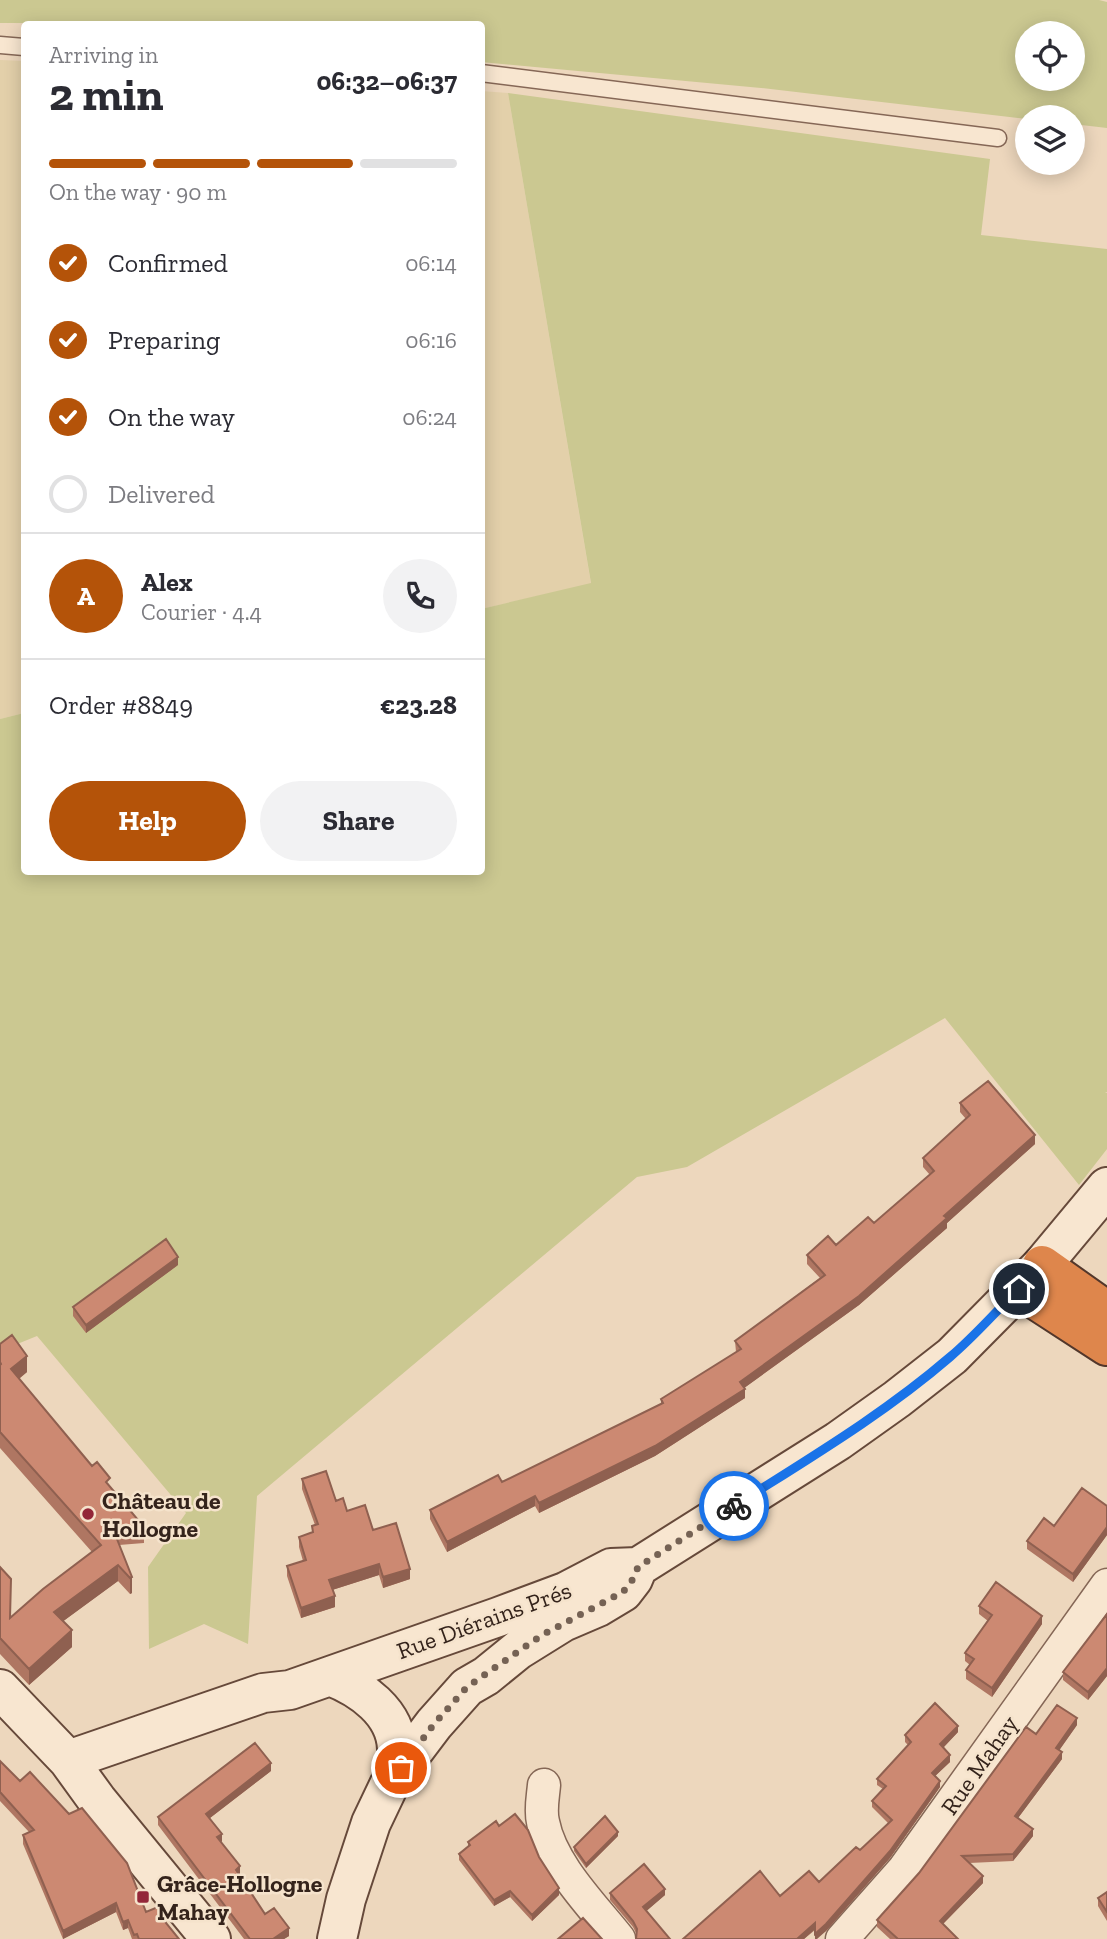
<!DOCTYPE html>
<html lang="en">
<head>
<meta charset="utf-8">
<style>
	body { margin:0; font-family:"Zilla Slab",serif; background:#f2f2f3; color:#2b2b33; height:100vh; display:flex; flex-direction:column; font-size:26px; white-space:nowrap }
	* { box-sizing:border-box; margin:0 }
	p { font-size:23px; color:#7c7c81 }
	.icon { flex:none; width:38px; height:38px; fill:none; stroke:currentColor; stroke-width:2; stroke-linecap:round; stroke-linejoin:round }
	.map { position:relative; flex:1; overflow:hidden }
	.details { position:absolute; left:21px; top:21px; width:464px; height:854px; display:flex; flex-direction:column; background:#fff; border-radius:7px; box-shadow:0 4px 18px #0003 }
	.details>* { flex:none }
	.controls { position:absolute; left:1015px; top:21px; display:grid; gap:14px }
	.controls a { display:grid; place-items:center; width:70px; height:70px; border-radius:50%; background:#fff; box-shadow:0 4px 18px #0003; font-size:35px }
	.pin { position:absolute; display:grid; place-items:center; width:60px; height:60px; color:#fff; margin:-30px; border:4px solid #fff; border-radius:50%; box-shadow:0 2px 7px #0007 }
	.courier { position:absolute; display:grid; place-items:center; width:70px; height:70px; margin:-35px; border:5px solid #1a73e8; border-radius:50%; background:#fff; color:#222; box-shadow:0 2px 9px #0007 }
	.head em { font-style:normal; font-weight:800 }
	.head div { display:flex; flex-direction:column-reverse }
	.head { display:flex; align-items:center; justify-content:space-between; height:119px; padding:0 28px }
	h1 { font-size:46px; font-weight:800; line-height:52px }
	.bar { display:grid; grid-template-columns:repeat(4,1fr); gap:10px 7px; align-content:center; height:84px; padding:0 28px }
	.bar i { height:9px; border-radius:5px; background:#e1e1e2 }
	.bar .active { background:#b45309 }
	.bar p { grid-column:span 4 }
	.line { display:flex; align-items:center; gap:18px; padding:0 28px; border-top:2px solid #e1e1e2 }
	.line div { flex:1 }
	.round { display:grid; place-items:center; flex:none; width:74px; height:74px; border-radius:37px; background:#f2f2f3 }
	ol { padding:0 28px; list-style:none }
	li { display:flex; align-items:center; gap:21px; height:77px }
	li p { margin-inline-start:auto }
	li .icon { padding:7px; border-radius:50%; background:#b45309; color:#fff; stroke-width:4 }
	li:last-child { color:#7c7c81 }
	li i { width:38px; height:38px; border:4px solid #e1e1e2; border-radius:50% }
	.action { display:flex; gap:14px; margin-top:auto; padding:14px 28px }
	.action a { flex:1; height:80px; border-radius:42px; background:#b45309; color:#fff; font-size:28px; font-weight:800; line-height:80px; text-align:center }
	.action a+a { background:#f2f2f3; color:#2b2b33 }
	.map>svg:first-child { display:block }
	.farmland { fill:#e3d0aa }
	.green { fill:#cbc891; fill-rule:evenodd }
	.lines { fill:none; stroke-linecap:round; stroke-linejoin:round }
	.lane-casing { stroke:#856756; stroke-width:19 }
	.street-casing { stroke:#856756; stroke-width:35 }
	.secondary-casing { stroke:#66493a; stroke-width:42 }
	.highway-casing { stroke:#52372b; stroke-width:42 }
	.lane { stroke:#f8e6d0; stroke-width:16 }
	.street { stroke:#f8e6d0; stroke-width:32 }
	.secondary { stroke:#f8e6d0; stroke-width:38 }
	.highway { stroke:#de864c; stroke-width:38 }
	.wall { fill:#af7662 }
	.shaded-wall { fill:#8f6050 }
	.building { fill:#cc8972; stroke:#8f6050; stroke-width:2 }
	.done { stroke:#756254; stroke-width:7; stroke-dasharray:0 12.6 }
	.route { stroke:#1a73e8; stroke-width:9 }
	.poi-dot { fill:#932739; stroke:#f5e3cc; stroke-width:2.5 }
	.labels { text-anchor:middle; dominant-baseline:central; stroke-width:5; stroke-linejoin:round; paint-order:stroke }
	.poi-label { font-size:24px; font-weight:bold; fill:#34231b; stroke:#f5e3cc; text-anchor:start }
	.street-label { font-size:24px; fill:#34231b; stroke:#f5e3cc }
</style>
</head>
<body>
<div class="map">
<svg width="1107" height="1939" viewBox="0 0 1107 1939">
	<rect width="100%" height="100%" fill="#edd7bd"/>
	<path class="farmland" d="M0,60l24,1v652l-24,6z
		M481,91l27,2 83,491 -110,25z"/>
	<path class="green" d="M0,0h1099l8,2v126l-34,-4v-7l-46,2 -266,-31 -280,-26v-38l-481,-1zM1027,33h46v46h-46z
		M508,93l482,66 -9,76 126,14v843l-2,1h2v56l-28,36 -134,-167 -258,149 -50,10 -380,319 -9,148 -44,-20 -55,25 -1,-82 38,-54 -149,-177 -37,15v-632l24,-6v159h457v-263l110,-26z"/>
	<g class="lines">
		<defs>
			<path id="lane" d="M0,45l24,2
				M481,73l517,65"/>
			<path id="street" d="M544,1785c-1,12 -4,25 -1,37 8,43 50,84 76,117
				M842,1939l62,-70 203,-284"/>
			<path id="secondary" d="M330,1676c31,12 66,36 67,73 1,11 -3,22 -6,32
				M0,1689l68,71 29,40 114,139
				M68,1760l195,-67 27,-3 208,-73 67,-25 46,-24 27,-1
				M337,1939l9,-40 25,-76 20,-42 43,-57 33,-37 19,-11 32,-26 45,-28 35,-15 25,-15 10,-13 5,-12 200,-126 59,-42 55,-43 90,-91 65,-78"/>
			<path id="highway" d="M1042,1265l65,46
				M1019,1289l88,57"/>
		</defs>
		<use href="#lane" class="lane-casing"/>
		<use href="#street" class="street-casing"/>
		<use href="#secondary" class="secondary-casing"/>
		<use href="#highway" class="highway-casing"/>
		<use href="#lane" class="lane"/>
		<use href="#street" class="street"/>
		<use href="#secondary" class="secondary"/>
		<use href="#highway" class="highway"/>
	</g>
	<path class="wall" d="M960,1103l75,41 -88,79v5l-88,77 -115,83 1,10 -90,58 -116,57 -4,-7 -88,46 -17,-33v-9l72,-28 159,-78v-5l75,-47 -1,-11 85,-63 -13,-14v-9l29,-10 38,-22 56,-48 -7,-8v-9l43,-39 -6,-7z
		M178,1265l-92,68 -13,-17v-9z
		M0,1344l27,28 -8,7 125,148v16l-25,2 13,32v16l-2,1 -12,-13 -55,40 9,26 -43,38 -29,-31v-87l10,51 82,-66 -92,-104z
		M302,1479l34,22 11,10 26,19 37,49 -27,9 -4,-13 -47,15 3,17 -34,11 -14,-42v-10l16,-5 -4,-14v-10l13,-5v-6l3,-1 -13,-36z
		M1107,1506v29l-34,47 -46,-33v-8l27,-15z
		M979,1606l63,18 -50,73 -26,-18v-9l4,-5 -5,-4v-8l23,-32 -9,-7z
		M1107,1614v62l-19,24 -25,-20v-8z
		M1077,1725l-18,25 3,9 -44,59 15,18 -20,25 -44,2 14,20 -40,41 15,15h-68l-13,-12v-7l42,-47 117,-139z
		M958,1732l-15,16 7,14 -15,14 5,11 -50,71 -64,73 -11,8v-9l-11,9h-121l97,-43 39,-14 41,-32 28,-27 -16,-16v-6l11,-12 -6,-4v-6l31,-34 -3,-3v-7z
		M0,1761l146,151 20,11 13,16h-47l-4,-11 -5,2 -7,-18 -53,27 -40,-95v-9l6,-3 -29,-31z
		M271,1771l-61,47 12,23 -1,1 19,32 -1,1 26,39 24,22 -5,3h-40l-86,-114v-8z
		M499,1826l40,31 20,38 -27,26 -22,-24 -16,9 -35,-46v-6l9,-7v-5z
		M618,1836l-32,32 -12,-17v-4z
		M1107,1892v29l-9,-15v-8z
		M610,1893l55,2 -19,16 -9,24 -4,-8 -23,-27z"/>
	<path class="shaded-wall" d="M1035,1135v9l-88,79v5l-88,77 -119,86v-9l204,-166z
		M178,1257v8l-92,68v-8z
		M27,1356v16l-16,13v-16z
		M745,1389v9l-90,58 -116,57v-10z
		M535,1496v10l-88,46v-10z
		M1107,1527v8l-34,47v-8z
		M379,1564v11l-50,16v-11z
		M118,1565v16l-64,47v-16z
		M410,1569v10l-27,9v-11z
		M132,1577v16l-2,1v-16z
		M335,1596v11l-34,11v-10z
		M1042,1616v8l-50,73v-9z
		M72,1630v17l-43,38v-16z
		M1107,1668v8l-19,24v-8z
		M1077,1718v7l-21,30v-7z
		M958,1726v6l-18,19v-7z
		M1062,1752v7l-47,63v-6z
		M950,1755v7l-18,17v-6z
		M271,1763v8l-65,50v-7z
		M940,1781v6l-50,71 -64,73 -9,8h-2v-5z
		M1033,1829v7l-20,25v-7z
		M618,1832v4l-32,32v-4z
		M222,1834v7l-5,4v-8z
		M240,1866v8l-4,3v-7z
		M983,1876v7l-43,44v-6z
		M559,1888v7l-27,26v-6z
		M665,1889v6l-22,19v-7z
		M510,1891v6l-16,9v-6z
		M116,1903v9l-53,27v-8z
		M128,1920v8l-5,2v-8z
		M815,1923v6l-11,10h-7z
		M289,1928v8l-5,3h-11z"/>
	<path class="building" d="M988,1081l47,54 -91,81 3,2 -88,78 -119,86 5,7 -90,57 -116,57 -4,-7 -88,46 -17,-32 68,-35 4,7 161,-79 -2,-4 80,-50 -6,-8 90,-66 -18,-20 21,-19 8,9 32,-28 6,6 60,-52 -11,-13 47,-43 -10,-12z
		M166,1239l12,18 -92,68 -13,-18z
		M12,1335l15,21 -16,13 81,97 5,-4 13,16 -4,4 38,45 -31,2 19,48 -2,1 -12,-13 -64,47 18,18 -43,39 -29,-31v-71l11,12 -1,39 33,-29 58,-44 -101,-113v-67l1,-1 -1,-2v-18z
		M326,1471l10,30 7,-3 4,13 18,-6 8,25 23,-7 14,46 -27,8 -4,-13 -50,16 6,16 -34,12 -14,-42 19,-6 -7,-23 14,-5 -1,-6 6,-2 -16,-45z
		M1082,1488l25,18v21l-34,47 -46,-33 17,-23 10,8z
		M996,1582l46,34 -50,72 -26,-18 8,-11 -9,-6 27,-38 -13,-9z
		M1107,1614v54l-19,24 -25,-20z
		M935,1703l23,23 -18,18 10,11 -18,18 8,8 -50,70 -64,73 -11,10v-11l-18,16h-114l77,-68 20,25 29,-25 10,11 37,-35 4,3 32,-30 -20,-19 14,-15 -9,-7 34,-37 -6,-7z
		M1057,1705l20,13 -21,30 6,4 -47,64 18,13 -20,25 -51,2 21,20 -43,45 18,18h-60l-21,-19 42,-47 107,-146 10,7z
		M255,1743l16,20 -65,51 16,20 -5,3 23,29 -4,4 29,44 9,-6 15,20 -16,11h-23l-92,-122z
		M0,1761l20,20 10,-9 39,42 13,-6 45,55 19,49 12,-5 8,16 13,16h-40l-2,-5 -3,1 -6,-15 -5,2 -7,-19 -53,28 -40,-96 11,-5 -34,-38z
		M515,1814l13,16 11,27 20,31 -27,27 -22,-24 -16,9 -35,-46 11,-9 -2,-3 28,-21 3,5z
		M605,1816l13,16 -32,32 -12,-17z
		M644,1864l21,25 -22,18 27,32h-34l1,-10 -4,-8 -23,-28z
		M1107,1892v20l-9,-14z
		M583,1918l19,21h-44z"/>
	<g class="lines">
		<path class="done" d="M401,1768l33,-44 33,-37 75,-52 81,-43 10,-13 5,-12 96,-61"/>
		<path class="route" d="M734,1506c74,-47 150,-92 216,-149 25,-21 46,-46 69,-68"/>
	</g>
	<g class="poi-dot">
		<circle cx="88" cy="1514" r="7"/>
		<rect x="136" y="1890" width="14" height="14" rx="3.5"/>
	</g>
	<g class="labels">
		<g class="poi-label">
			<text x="102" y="1500">Château de<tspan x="102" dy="28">Hollogne</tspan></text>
			<text x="157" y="1883">Grâce-Hollogne<tspan x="157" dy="28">Mahay</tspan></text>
		</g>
		<g class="street-label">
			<text transform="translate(484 1620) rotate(-20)">Rue Diérains Prés</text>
			<text transform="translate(979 1765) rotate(-55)">Rue Mahay</text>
		</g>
	</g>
</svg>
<div class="controls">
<a><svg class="icon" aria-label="locate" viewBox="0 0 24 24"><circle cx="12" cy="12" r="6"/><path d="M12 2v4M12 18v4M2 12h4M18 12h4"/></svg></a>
<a><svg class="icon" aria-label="layers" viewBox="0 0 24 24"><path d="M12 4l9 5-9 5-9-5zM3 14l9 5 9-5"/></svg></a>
</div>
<div class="pin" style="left:401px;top:1768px;background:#ea580c"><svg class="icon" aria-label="bag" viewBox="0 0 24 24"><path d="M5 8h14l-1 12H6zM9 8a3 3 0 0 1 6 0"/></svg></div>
<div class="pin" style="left:1019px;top:1289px;background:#1f2937"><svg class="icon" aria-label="home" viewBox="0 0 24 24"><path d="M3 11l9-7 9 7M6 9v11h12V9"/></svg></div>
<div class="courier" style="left:734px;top:1506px"><svg class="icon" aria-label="bike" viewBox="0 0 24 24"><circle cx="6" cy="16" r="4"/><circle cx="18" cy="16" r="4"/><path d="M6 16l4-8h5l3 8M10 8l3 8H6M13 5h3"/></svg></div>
<section class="details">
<div class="head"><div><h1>2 min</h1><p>Arriving in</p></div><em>06:32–06:37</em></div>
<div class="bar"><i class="active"></i><i class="active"></i><i class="active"></i><i></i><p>On the way · 90 m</p></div>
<ol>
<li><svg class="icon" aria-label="check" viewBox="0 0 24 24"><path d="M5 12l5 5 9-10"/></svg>Confirmed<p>06:14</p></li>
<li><svg class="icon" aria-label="check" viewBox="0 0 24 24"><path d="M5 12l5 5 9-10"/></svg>Preparing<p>06:16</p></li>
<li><svg class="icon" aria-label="check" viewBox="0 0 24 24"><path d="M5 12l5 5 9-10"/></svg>On the way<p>06:24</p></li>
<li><i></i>Delivered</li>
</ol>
<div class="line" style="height:126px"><b class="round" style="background:#b45309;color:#fff">A</b><div><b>Alex</b><p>Courier · 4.4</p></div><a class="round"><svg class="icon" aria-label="phone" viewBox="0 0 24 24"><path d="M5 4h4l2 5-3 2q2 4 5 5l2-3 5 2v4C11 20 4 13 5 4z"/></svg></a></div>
<div class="line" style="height:91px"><div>Order #8849</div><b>€23.28</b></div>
<div class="action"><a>Help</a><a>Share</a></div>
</section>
</div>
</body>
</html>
